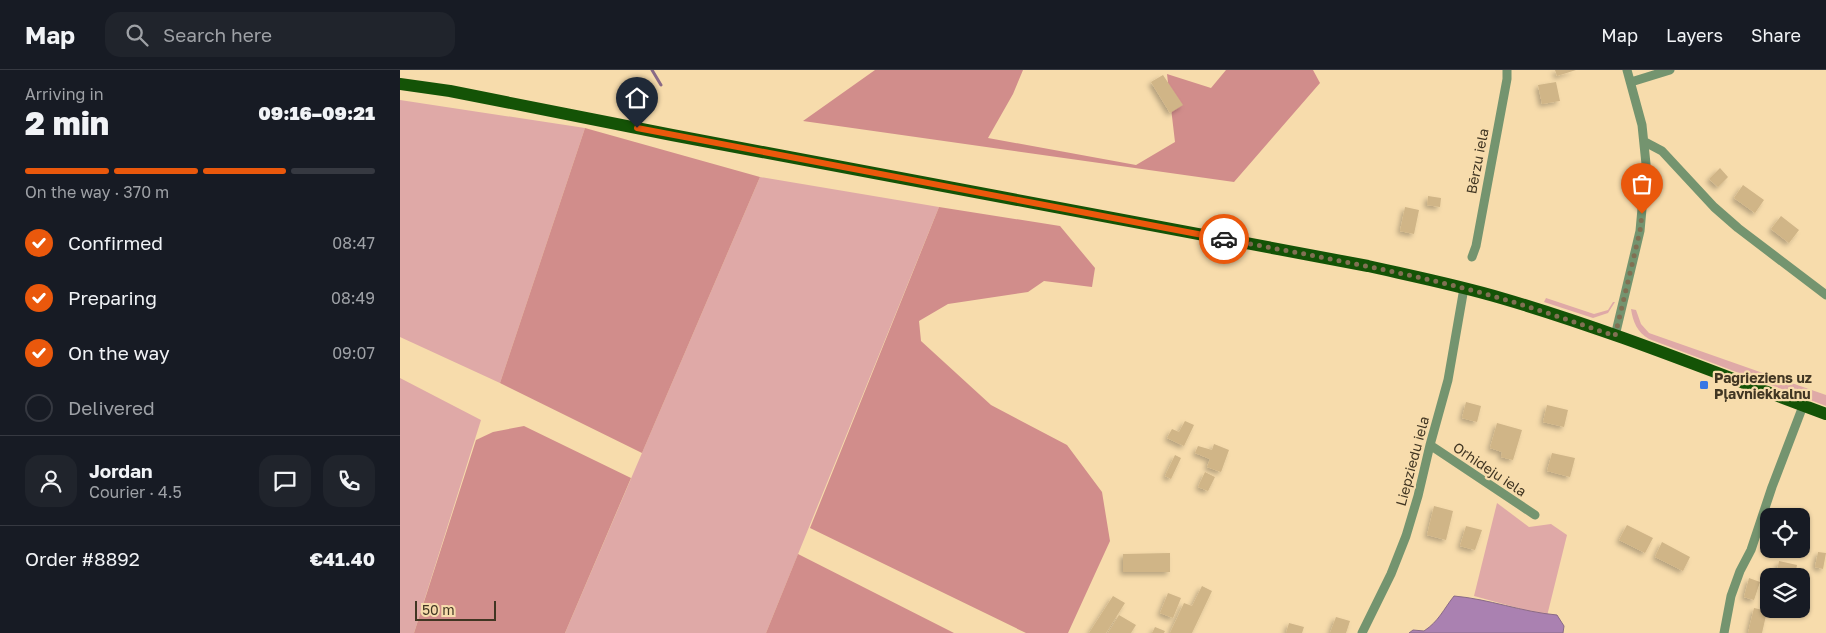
<!DOCTYPE html>
<html lang="en">
<head>
<meta charset="utf-8">
<style>
	body { margin:0; font-family:"Golos Text",sans-serif; background:#20242c; color:#f1f3f6; height:100vh; display:flex; flex-direction:column; font-size:19px; white-space:nowrap }
	* { box-sizing:border-box; margin:0 }
	p { font-size:16px; color:#9ea1a6 }
	.icon { flex:none; width:28px; height:28px; fill:none; stroke:currentColor; stroke-width:2; stroke-linecap:round; stroke-linejoin:round }
	.map { position:relative; flex:1; overflow:hidden }
	.details { display:flex; flex-direction:column; background:#171b24; width:400px }
	.details>* { flex:none }
	.buttons { position:absolute; left:1360px; top:438px; display:grid; gap:10px }
	.buttons a { display:grid; place-items:center; width:50px; height:50px; border-radius:10px; background:#171b24; box-shadow:0 1px 4px #0004; font-size:25px }
	.scale { position:absolute; left:15px; bottom:12px; width:81px; box-sizing:border-box; padding-left:5px; border:2px solid #413623; border-top:0; font-size:14px; line-height:18px; white-space:nowrap; color:#413623; -webkit-text-stroke:4px #f7dcac; paint-order:stroke }
	.pin { position:absolute; display:grid; place-items:center; width:42px; height:42px; color:#fff; margin:-51px -21px; border-radius:50% 50% 50% 0; rotate:-45deg; box-shadow:0 0 5px #0007 }
	.pin .icon { rotate:45deg }
	.courier { position:absolute; display:grid; place-items:center; width:50px; height:50px; margin:-25px; border:4px solid #ea580c; border-radius:50%; background:#fff; color:#222; box-shadow:0 1px 6px #0007 }
	.summary em { font-style:normal; font-weight:800 }
	.summary div { display:flex; flex-direction:column-reverse }
	.summary { display:flex; align-items:center; justify-content:space-between; height:85px; padding:0 25px }
	h1 { font-size:32px; font-weight:800; line-height:38px }
	.bar { display:grid; grid-template-columns:repeat(4,1fr); gap:8px 5px; align-content:center; height:60px; padding:0 25px }
	.bar i { height:6px; border-radius:4px; background:#363941 }
	.bar .active { background:#ea580c }
	.bar p { grid-column:span 4 }
	.line { display:flex; align-items:center; gap:12px; padding:0 25px; border-top:1px solid #363941 }
	.line div { flex:1 }
	.round { display:grid; place-items:center; flex:none; width:52px; height:52px; border-radius:15px; background:#20242c }
	ol { padding:0 25px; list-style:none }
	li { display:flex; align-items:center; gap:15px; height:55px }
	li p { margin-inline-start:auto }
	li .icon { padding:5px; border-radius:50%; background:#ea580c; color:#fff; stroke-width:4 }
	li:last-child { color:#9ea1a6 }
	li i { width:28px; height:28px; border:2px solid #363941; border-radius:50% }
	header { display:flex; align-items:center; gap:30px; box-sizing:border-box; height:70px; padding:0 25px; background:#171b24; border-bottom:1px solid #363941 }
	header strong { font-size:24px }
	nav { display:flex; gap:28px; margin-inline-start:auto; font-size:18px }
	.search { width:350px; height:45px; background:#20242c; display:flex; align-items:center; gap:12px; box-sizing:border-box; padding:0 18px; border-radius:15px; color:#9ea1a6; font-size:19px }
	main { display:flex; flex:1; min-height:0 }
	.map>svg:first-child { display:block }
	.green { fill:#dfa9a7 }
	.forest { fill:#d18d8b }
	.water { fill:#aa81b1; stroke:#8a6a86 }
	.lines { fill:none; stroke-linecap:round; stroke-linejoin:round }
	.stream { stroke:#8a6a86; stroke-width:3 }
	.building { fill:#d0b587; filter:url(#shadow) }
	.street { stroke:#74946f; stroke-width:9 }
	.primary { stroke:#145306; stroke-width:12 }
	.done { stroke:#817053; stroke-width:5; stroke-dasharray:0 9 }
	.route { stroke:#ea580c; stroke-width:6 }
	.poi-dot { fill:#3776e4; stroke:#f7dcac; stroke-width:2 }
	.labels { text-anchor:middle; dominant-baseline:central; stroke-width:4.5; stroke-linejoin:round; paint-order:stroke }
	.street-label { font-size:14px; fill:#413623; stroke:#f7dcac }
	.poi-label { font-size:14px; font-weight:bold; fill:#413623; stroke:#f7dcac; text-anchor:start }
</style>
</head>
<body>
<header>
<strong>Map</strong>
<div class="search"><svg class="icon" aria-label="search" viewBox="0 0 24 24"><circle cx="10" cy="10" r="6"/><path d="M15 15l6 6"/></svg>Search here</div>
<nav><a>Map</a><a>Layers</a><a>Share</a></nav>
</header>
<main>
<section class="details">
<div class="summary"><div><h1>2 min</h1><p>Arriving in</p></div><em>09:16–09:21</em></div>
<div class="bar"><i class="active"></i><i class="active"></i><i class="active"></i><i></i><p>On the way · 370 m</p></div>
<ol>
<li><svg class="icon" aria-label="check" viewBox="0 0 24 24"><path d="M5 12l5 5 9-10"/></svg>Confirmed<p>08:47</p></li>
<li><svg class="icon" aria-label="check" viewBox="0 0 24 24"><path d="M5 12l5 5 9-10"/></svg>Preparing<p>08:49</p></li>
<li><svg class="icon" aria-label="check" viewBox="0 0 24 24"><path d="M5 12l5 5 9-10"/></svg>On the way<p>09:07</p></li>
<li><i></i>Delivered</li>
</ol>
<div class="line" style="height:90px"><a class="round"><svg class="icon" aria-label="person" viewBox="0 0 24 24"><circle cx="12" cy="8" r="4"/><path d="M4 21q1-7 8-7t8 7"/></svg></a><div><b>Jordan</b><p>Courier · 4.5</p></div><a class="round"><svg class="icon" aria-label="chat" viewBox="0 0 24 24"><path d="M4 5h16v11H9l-5 4z"/></svg></a><a class="round"><svg class="icon" aria-label="phone" viewBox="0 0 24 24"><path d="M5 4h4l2 5-3 2q2 4 5 5l2-3 5 2v4C11 20 4 13 5 4z"/></svg></a></div>
<div class="line" style="height:65px"><div>Order #8892</div><b>€41.40</b></div>
</section>
<div class="map">
<svg width="1426" height="563" viewBox="0 0 1426 563">
	<defs>
		<filter id="shadow"><feDropShadow dx="-3" dy="3" stdDeviation="2.5" flood-color="#0004"/></filter>
	</defs>
	<rect width="100%" height="100%" fill="#f7dcac"/>
	<path class="green" d="M0,30l185,28 -85,255 -100,-46z
		M360,107l179,30 -173,426h-201z
		M1146,228l48,16 14,-4 5,-8h2l-7,11 -15,5 -49,-16z
		M1231,239l5,1 5,14 8,9 177,62v11l-177,-67c-12,-7 -16,-17 -18,-30z
		M0,308l81,42 -67,213h-14z
		M1097,433l32,24 22,-3 16,11 -20,81 -73,-20z"/>
	<path class="forest" d="M475,0h148l-10,24 -25,44 148,27 39,-23 -8,-68 44,14 15,-18h87l7,13 -86,99 -431,-61z
		M185,58l175,49 -118,276 -142,-70z
		M539,137l121,19 35,42 -3,19 -48,-6 -16,11 -80,12 -29,17 2,20 70,64 76,40 35,47 8,49 -42,92h-42l-216,-105z
		M124,356l107,52 -66,155h-151l62,-193 17,-8z
		M398,484l156,79h-188z"/>
	<path class="water" d="M1054,526c35,3 68,16 103,19l7,11 -1,7h-154l4,-3 11,1c15,-10 19,-21 30,-35z"/>
	<g class="lines">
		<path class="stream" d="M252,0l9,15"/>
	</g>
	<path class="building" d="M1155,0h21l-19,6z
		M763,5l20,30 -13,8 -19,-31z
		M1156,12l4,19 -18,3 -4,-19z
		M1320,98l8,9 -10,10 -9,-8z
		M1343,115l21,15 -9,13 -21,-15z
		M1028,126l13,2 -1,9 -13,-2z
		M1005,137l14,3 -5,24 -14,-3z
		M1381,146l18,14 -10,13 -18,-14z
		M1066,332l15,4 -4,16 -15,-4z
		M1147,335l21,5 -4,17 -21,-5z
		M785,351l9,4 -10,21 -17,-8 5,-9 7,3z
		M1097,353l25,7 -9,30 -12,-3 1,-5 -12,-4z
		M814,374l15,6 -8,22 -14,-5 3,-8 -15,-6 3,-7 14,4z
		M1152,383l23,5 -5,19 -23,-6z
		M775,385l6,3 -10,21 -6,-3z
		M805,402l10,5 -7,14 -10,-4z
		M1034,436l19,5 -7,29 -19,-5z
		M1227,455l26,13 -8,15 -26,-13z
		M1066,456l16,4 -7,20 -15,-4z
		M1262,472l28,15 -7,14 -28,-14z
		M1418,482l8,1 -3,16 -8,-2z
		M770,483v19h-47v-18z
		M1379,491l18,4 -2,11h-19z
		M1349,508l11,4 -6,18 -10,-3z
		M802,516l10,5 -20,42h-22l14,-30 8,3z
		M768,523l13,5 -8,20 -13,-5z
		M713,526l12,7 -19,30h-17z
		M1354,538l13,3 -5,22h-14z
		M719,545l17,10 -5,8h-23z
		M936,547l14,4 -4,12h-16z
		M889,553l15,4 -2,6h-16z
		M755,557l10,4 -1,2h-12z"/>
	<g class="lines">
		<path class="street" d="M1231,12l39,-12
			M1245,72l17,9 52,56 24,21 88,67
			M1072,187l4,-11 31,-167v-9
			M1215,266l25,-105 6,-67 -4,-39 -15,-55
			M1030,375l105,70
			M962,563l29,-59 15,-38 12,-40 12,-51 18,-65 16,-92
			M1324,563l7,-37 9,-25 11,-21 21,-63 31,-81"/>
		<path class="primary" d="M0,14l50,7 222,44 696,131c44,10 89,19 133,32 110,32 217,76 325,116"/>
	</g>
	<g class="lines">
		<path class="done" d="M824,169c80,15 160,29 239,49 52,13 102,31 152,48l25,-105 2,-17"/>
		<path class="route" d="M237,58l587,111"/>
	</g>
	<rect class="poi-dot" x="1299" y="310" width="10" height="10" rx="2.5"/>
	<g class="labels">
		<g class="street-label">
			<text transform="translate(1077 91) rotate(-79)">Bērzu iela</text>
			<text transform="translate(1012 391) rotate(-75)">Liepziedu iela</text>
			<text transform="translate(1090 399) rotate(34)">Orhideju iela</text>
		</g>
		<g class="poi-label">
			<text x="1314" y="307">Pagrieziens uz<tspan x="1314" dy="16">Pļavniekkalnu</tspan></text>
		</g>
	</g>
</svg>
<div class="buttons">
<a><svg class="icon" aria-label="locate" viewBox="0 0 24 24"><circle cx="12" cy="12" r="6"/><path d="M12 2v4M12 18v4M2 12h4M18 12h4"/></svg></a>
<a><svg class="icon" aria-label="layers" viewBox="0 0 24 24"><path d="M12 4l9 5-9 5-9-5zM3 14l9 5 9-5"/></svg></a>
</div>
<div class="scale">50 m</div>
<div class="pin" style="left:1242px;top:144px;background:#ea580c"><svg class="icon" aria-label="bag" viewBox="0 0 24 24"><path d="M5 8h14l-1 12H6zM9 8a3 3 0 0 1 6 0"/></svg></div>
<div class="pin" style="left:237px;top:58px;background:#1f2937"><svg class="icon" aria-label="home" viewBox="0 0 24 24"><path d="M3 11l9-7 9 7M6 9v11h12V9"/></svg></div>
<div class="courier" style="left:824px;top:169px"><svg class="icon" aria-label="car" viewBox="0 0 24 24"><path d="M5 17H2v-5l4-1 3-4h7l3 4 3 1v5h-3M9 17h6M6 11h13"/><circle cx="7" cy="17" r="2"/><circle cx="17" cy="17" r="2"/></svg></div>
</div>
</main>
</body>
</html>
